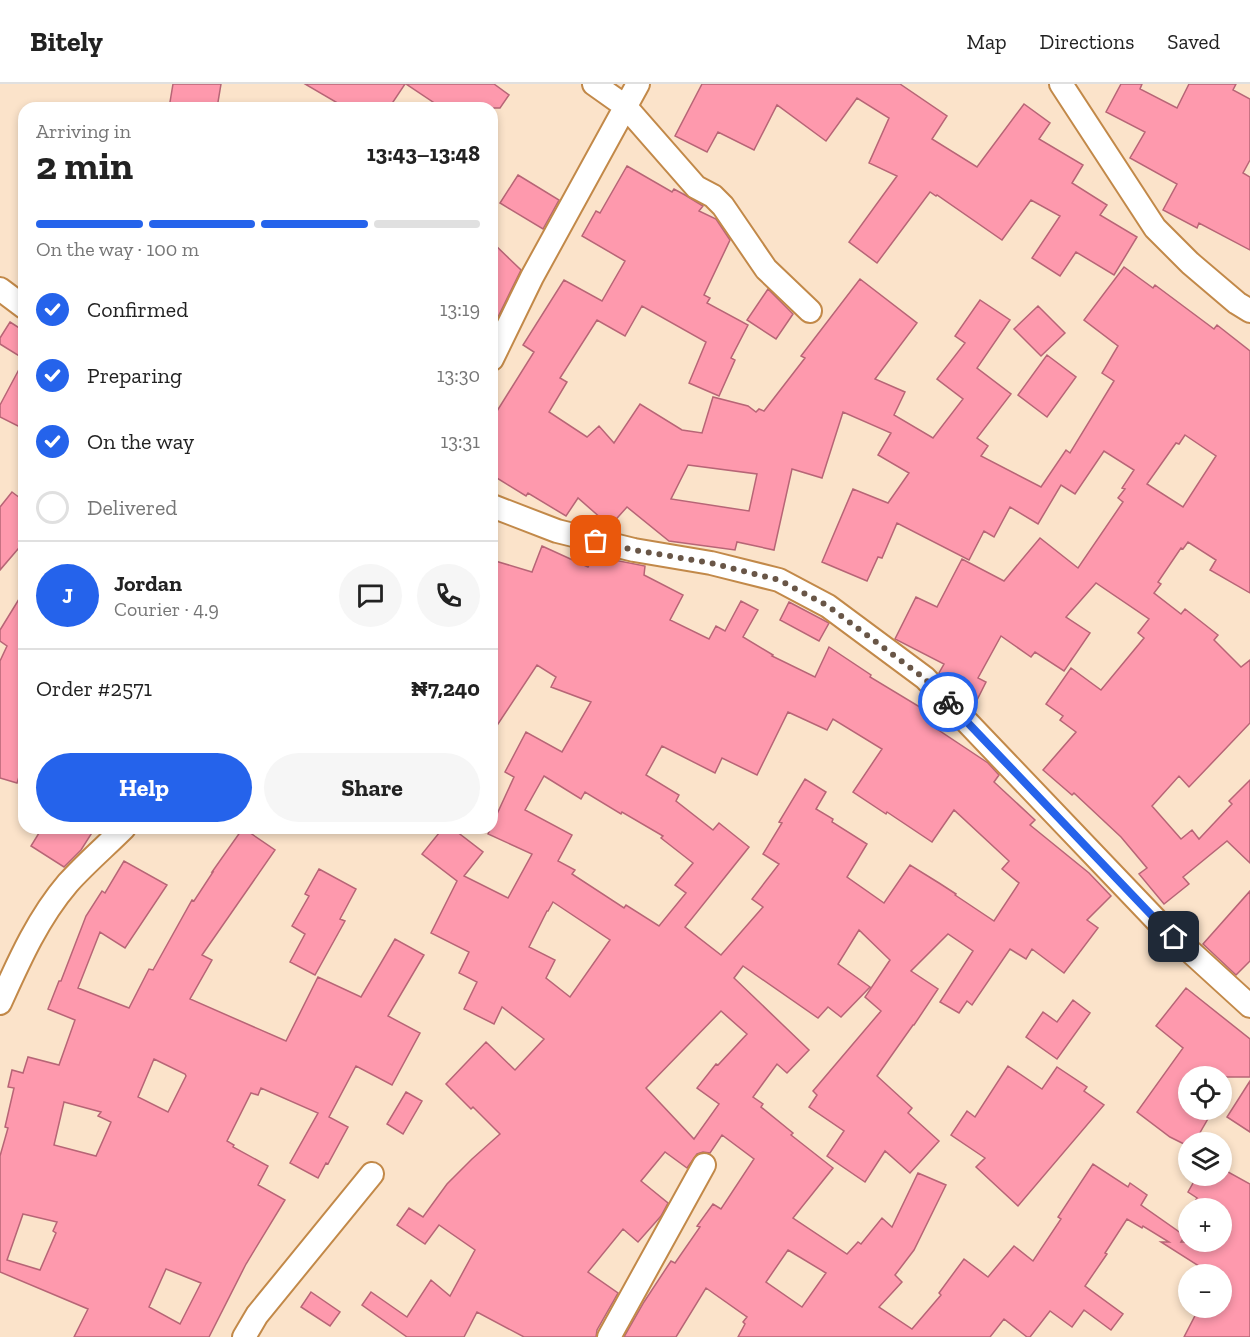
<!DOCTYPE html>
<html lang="en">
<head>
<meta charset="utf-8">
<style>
	body { margin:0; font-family:"Zilla Slab",serif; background:#f6f6f6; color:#222; height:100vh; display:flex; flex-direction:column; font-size:22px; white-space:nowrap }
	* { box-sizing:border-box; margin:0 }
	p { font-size:20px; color:#767676 }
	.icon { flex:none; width:33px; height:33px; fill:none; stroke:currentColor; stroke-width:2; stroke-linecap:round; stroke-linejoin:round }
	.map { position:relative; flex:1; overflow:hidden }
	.panel { position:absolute; left:18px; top:18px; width:480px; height:732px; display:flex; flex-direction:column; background:#fff; border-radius:18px; box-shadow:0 3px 9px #0003 }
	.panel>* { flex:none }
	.fabs { position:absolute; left:1178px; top:982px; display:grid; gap:12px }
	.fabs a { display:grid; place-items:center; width:54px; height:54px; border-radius:50%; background:#fff; box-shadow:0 3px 9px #0003; font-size:30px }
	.pin { position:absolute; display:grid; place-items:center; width:51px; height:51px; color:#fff; margin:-26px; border-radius:12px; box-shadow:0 3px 9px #0006 }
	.courier { position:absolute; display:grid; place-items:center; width:60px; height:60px; margin:-30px; border:4px solid #2563eb; border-radius:50%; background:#fff; color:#222; box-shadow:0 2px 8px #0007 }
	.head em { font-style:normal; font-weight:800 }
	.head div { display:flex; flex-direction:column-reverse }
	.head { display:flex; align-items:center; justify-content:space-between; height:102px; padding:0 18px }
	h1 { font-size:39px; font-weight:800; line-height:45px }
	.bar { display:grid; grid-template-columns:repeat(4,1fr); gap:9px 6px; align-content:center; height:72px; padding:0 18px }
	.bar i { height:8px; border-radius:4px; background:#e0e0e0 }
	.bar .active { background:#2563eb }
	.bar p { grid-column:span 4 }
	.line { display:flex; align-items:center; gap:15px; padding:0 18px; border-top:2px solid #e0e0e0 }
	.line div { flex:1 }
	.round { display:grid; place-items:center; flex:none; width:63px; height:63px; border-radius:32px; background:#f6f6f6 }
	ol { padding:0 18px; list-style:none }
	li { display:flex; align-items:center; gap:18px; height:66px }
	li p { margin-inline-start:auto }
	li .icon { padding:6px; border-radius:50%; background:#2563eb; color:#fff; stroke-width:4 }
	li:last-child { color:#767676 }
	li i { width:33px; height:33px; border:3px solid #e0e0e0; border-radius:50% }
	.primary-button { display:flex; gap:12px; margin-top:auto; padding:12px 18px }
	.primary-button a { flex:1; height:69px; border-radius:36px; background:#2563eb; color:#fff; font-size:24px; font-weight:800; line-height:69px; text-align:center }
	.primary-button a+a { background:#f6f6f6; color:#222 }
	header { display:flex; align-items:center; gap:36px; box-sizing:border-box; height:84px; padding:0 30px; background:#fff; border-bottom:2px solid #e0e0e0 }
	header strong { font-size:28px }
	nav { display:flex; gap:33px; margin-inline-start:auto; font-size:21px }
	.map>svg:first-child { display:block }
	.building { fill:#fe99ad; stroke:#b76576; stroke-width:1.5; fill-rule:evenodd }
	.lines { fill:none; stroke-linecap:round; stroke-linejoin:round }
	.minor-casing { stroke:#c28949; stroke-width:26 }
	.minor { stroke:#fff; stroke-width:22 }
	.done { stroke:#695647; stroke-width:6; stroke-dasharray:0 10.8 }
	.route { stroke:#2563eb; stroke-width:8 }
</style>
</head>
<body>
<header>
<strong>Bitely</strong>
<nav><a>Map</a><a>Directions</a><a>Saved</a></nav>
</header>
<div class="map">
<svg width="1250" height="1253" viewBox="0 0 1250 1253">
	<rect width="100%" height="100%" fill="#fbe3ca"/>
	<path class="building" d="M173,0h48l-4,24h-48z
		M305,0h100l-16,24h-43z
		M406,0h88l15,11 -9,13h-58z
		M702,0h198l47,32 -15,23 45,28 47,-63 26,19 -11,16 44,26 -11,18 35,22 -7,10 37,22 -23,38 -38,-23 -16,24 -28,-18 28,-42 -29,-16 -29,40 -65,-45 -1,1 -6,-4 -53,71 -28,-21 48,-66 -28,-13 20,-45 -32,-20 -31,43 -49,-36 -23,45 -36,-18 -11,20 -32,-16z
		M1121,0h21l-2,5 37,19 12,-24h47l-3,6 17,9v61l-7,13 7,4v73l-51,-27 -2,5 -34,-18 14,-26 -47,-26 15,-26 -39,-20z
		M627,82l45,26 2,-3 11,6 18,11 -4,5 17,8 14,21 -26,55 6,3 -3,5 41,22 -17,33 4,2 -16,36 -30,-13 17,-41 -64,-36 -17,30 -28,-16 -37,58 7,4 -18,30 38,25 12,-11 15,17 26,-39 42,26 20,3 11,-36 35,9 8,6 3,-3 5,2 41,-53 -4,-2 59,-77 57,44 -42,56 30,13 -11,23 39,23 30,-39 -26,-20 28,-36 -10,-7 25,-36 30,20 -33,48 34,26 -34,44 11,8 -7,10 60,31 25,-37 4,3 44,-72 -12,-8 16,-27 -34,-26 40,-53 29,21 2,-3 59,44 3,-4 33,26v242l-40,-23 6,-10 -28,-18 -5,7 -2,-1 -23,34 3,2 -7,9 27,21 4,-5 33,26 -4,5 27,27 9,-7v63l-61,64 -10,-11 -27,30 29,33 11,-9 7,9 33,-35 -3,-3 21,-21v83l-23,-22 -44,36 6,7 -25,20 -25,-30 8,-6 -26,-31 -47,-44 -2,2 -29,-25 33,-38 -16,-12 3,-4 -17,-12 25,-36 30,22 43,-52 -6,-5 11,-14 -53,-36 -30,34 24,16 -26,38 -29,-19 -4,5 -30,-21 -23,42 8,4 -9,18 -24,-12 -14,-15 5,-9 -49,-25 21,-42 21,10 25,-48 42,22 36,-43 38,30 45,-66 -5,-4 7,-9 -3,-1 12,-18 -30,-19 -29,43 -14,-9 -23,39 -28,-17 -16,30 -10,-6 -15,29 -72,-37 -15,35 -4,-1 -11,24 -45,-19 31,-73 35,14 21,-30 -31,-18 13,-22 -48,-21 -21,66 -30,-9 -18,81 -37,-8 -2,8 -66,-9 -42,-34 -17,19 -32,-28 -12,18 -38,-23 -2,3 -34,-21v-56l42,-67 -11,-7 41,-65 38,21 23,-40 -43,-25 14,-25 4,2zM1185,351l31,21 -33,51 -36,-23 29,-41 3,1zM688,381l69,9 -8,37 -78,-12z
		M518,91l41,25 -16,29 -43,-26z
		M492,158l29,28 -23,47 -6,6z
		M768,205l25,25 -17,25 -29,-19z
		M1038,222l27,27 -24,23 -27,-27z
		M10,238l14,9v28l-24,-15v-6z
		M1047,271l29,22 -29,40 -29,-22z
		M24,276v69l-24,-12v-12z
		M12,408l12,9v41l-24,28v-63z
		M542,462l46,21 6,-11 51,10 -1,9 39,20 -13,25 39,19 7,-13 9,5 16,-30 17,9 -15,27 30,18 -1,1 43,21 14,-30 42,28 -1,2 73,44 -6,8 51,34 11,12 -5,7 41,38 -5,5 59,48 22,23 -24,24 11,8 -34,45 -32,-24 -6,10 -16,-10 -38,56 -5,-4 -8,12 -19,-11 33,-51 -25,-17 -37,37 27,18 -24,36h-1l-36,51 35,32 -4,5 31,28 -29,32 -25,-22 -20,31 -38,-26 17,-25 -35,-24 8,-12 -4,-4 68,-80 -16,-14 25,-37 -31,-30 -21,34 32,23 -29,30 -13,-10 -10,11 -75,-52 -9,12 75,72 -22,23 -10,-9 -24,33 10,7 -2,3 32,26 -2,2 42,33 -40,50 54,36 11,-12 3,2 21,-26 10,9 26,-54 28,12 -32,65 -19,25 7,7 -23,25 33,22 29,-34 -2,-2 25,-34 24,18 26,-31 19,15 28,-42 -3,-2 35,-53 35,23 2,-4 17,12 -6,10 44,31 -4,6h40v-33h-31l7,-11 -9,-6 9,-16h24v-8l29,16v153h-66l15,-29h22v-33h-8l-52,-33h8l-26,-16 -1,2 -15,-9 -22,34 2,1 -22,32 38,28 -12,16 -27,-20 -12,17 -22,-16 -20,26h-3l-23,-18 -14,18h-252l7,-13 -2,-2 4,-5 -41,-29 -30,49h-52l20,-35 27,-41 4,2 25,-36 -3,-1 16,-22 8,5 33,-50 -32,-24 -12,18 -7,-1 -6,2 -10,14 -22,-16 -24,29 27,22 -7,13 -23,26 -15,-13 -35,43 30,21 -21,37 -1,7h-72l-47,-25 -13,25h-57l-45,-32 9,-13 36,25 24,-37 19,16 25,-46 -36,-25 -14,19 -28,-19 12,-17 14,9 24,-33 25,-25 28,-25 -27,-27 -2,2 -25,-25 40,-42 29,28 29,-31 -42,-32 -8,17 -30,-15 13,-27 -18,-9 10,-21 -38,-19 26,-52 -35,-27 21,-26h9l31,24 -19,24 44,22 24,-44 -44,-20 3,-6h1v-3l22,-48 -9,-5 21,-40 36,20 29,-50 -40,-15 5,-10 -19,-12 -45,68v-173l40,12zM788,628l39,18 6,-11 49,30 -29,43 33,22 1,-2 45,30 22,-32 55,51 -7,8 17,14 -25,38 -39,-26 1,-1 -17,-11 -29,-18 -26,38 -37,-26 20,-33 -35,-22 1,-3 -17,-10 10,-17 -21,-13 -26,43 3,1 -19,31 16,10 -27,35 11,8 -42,48 -36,-28 64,-80 -30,-24 -6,7 -37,-29 3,-6 -33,-20 16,-29 53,27 7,-15 35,17zM544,692l37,23 4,-7 36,22 1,-2 41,24 -2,2 32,25 -18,22 11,8 -27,33 -33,-21 -2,3 -52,-34 3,-4 -17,-9 14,-26 -47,-25zM553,818l57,38 -40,57 -24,-19 9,-18 -26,-13 18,-36h1zM721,927l26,23 -29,31 -2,-1 -19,24 22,16 -25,35 -48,-51zM788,1166l38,23 -24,34 -36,-25z
		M24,507v170l-7,22 -17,-5v-117l7,-15 -7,-5v-11z
		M789,518l40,21 -10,18 -39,-21z
		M42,744h53l-14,22 -17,17 -33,-21z
		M243,744l32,22 -73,105 10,5 -22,39 96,42 32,-64 43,20 34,-58 29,16 -36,61 32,17 -28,52 -36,-19 -27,51 19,10 -20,37 -2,-1 -8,15 -28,-15 28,-50 -57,-25 -3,7 -7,-2 -24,48 7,4 -1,2 35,19 -10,19 27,15 -39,64 -37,73h-135l14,-28 -88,-37v-116l8,-28 -3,-1 9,-39 -6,-1 4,-17 11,3 5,-16 31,8 16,-45 -27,-11 11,-28h2l25,-65 16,-25 3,2 19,-32 43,24 -42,63 -25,-16 -22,56 51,20 20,-39 4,1 39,-70 2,1 19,-29h-1zM154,975l31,15 1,2 -18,36 -30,-15zM64,1018l37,10 -3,4 13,6 -15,34 -42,-11zM23,1130l34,8 -4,9 3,2 -16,37 -33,-10zM166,1185l35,14 -21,41 -31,-17z
		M319,785l37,20 -16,30 5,2 -30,54 -25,-13 15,-28 -13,-8 17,-30 -4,-2z
		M1250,807v70l-14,14 -33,-31z
		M1186,904l64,51v38h-62v33h25l-19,33h-6v3l-18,-9 -33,-25 46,-64 -27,-22z
		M1073,916l17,13 -33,46 -31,-22 17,-25 14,10z
		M1008,982l34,23 15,-22 30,20 -3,4 20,14 -86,101 -42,-39 9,-9 -34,-23 16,-24 8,6z
		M1250,997v51l-23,-15z
		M406,1008l16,9 -19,33 -16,-10z
		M311,1208l29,20 -10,14 -29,-19z"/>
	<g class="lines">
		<defs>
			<path id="minor" d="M594,0l31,22 71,81 17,9 10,10 43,63 44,42
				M1061,0l94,144 35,35 47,40 13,8
				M0,205l24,18
				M492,275l40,-82 106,-193
				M492,422l65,25 77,19 77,13 68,17 49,26 97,72 234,245 91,83
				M0,919c19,-42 38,-85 68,-120 17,-19 38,-37 56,-55
				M244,1253l13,-22 115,-141
				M609,1253l95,-172"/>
		</defs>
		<use href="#minor" class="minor-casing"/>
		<use href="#minor" class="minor"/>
	</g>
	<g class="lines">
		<path class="done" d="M596,457l38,9 77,13 68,17 49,26 96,72 24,24"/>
		<path class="route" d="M948,618l211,221 15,14"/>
	</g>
</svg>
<div class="fabs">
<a><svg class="icon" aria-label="locate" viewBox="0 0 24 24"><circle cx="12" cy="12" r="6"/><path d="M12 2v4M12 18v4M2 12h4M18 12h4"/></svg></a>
<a><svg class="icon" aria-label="layers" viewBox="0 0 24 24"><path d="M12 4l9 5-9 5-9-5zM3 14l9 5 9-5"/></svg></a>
<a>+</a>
<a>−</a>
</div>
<div class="pin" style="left:596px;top:457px;background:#ea580c"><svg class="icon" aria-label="bag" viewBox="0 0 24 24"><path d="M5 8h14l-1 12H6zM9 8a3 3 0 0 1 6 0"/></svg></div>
<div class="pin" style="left:1174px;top:853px;background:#1f2937"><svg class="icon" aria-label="home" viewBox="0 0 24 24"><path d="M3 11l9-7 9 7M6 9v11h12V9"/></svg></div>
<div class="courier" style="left:948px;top:618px"><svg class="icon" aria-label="bike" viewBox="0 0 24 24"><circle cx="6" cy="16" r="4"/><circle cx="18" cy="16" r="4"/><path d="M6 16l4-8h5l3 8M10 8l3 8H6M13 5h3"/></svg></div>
<section class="panel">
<div class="head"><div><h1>2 min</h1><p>Arriving in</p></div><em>13:43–13:48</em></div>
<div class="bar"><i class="active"></i><i class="active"></i><i class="active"></i><i></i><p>On the way · 100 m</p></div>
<ol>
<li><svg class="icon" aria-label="check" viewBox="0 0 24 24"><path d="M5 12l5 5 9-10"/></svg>Confirmed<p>13:19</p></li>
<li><svg class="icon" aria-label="check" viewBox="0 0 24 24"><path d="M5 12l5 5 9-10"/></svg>Preparing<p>13:30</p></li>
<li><svg class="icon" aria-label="check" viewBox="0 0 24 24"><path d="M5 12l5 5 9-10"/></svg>On the way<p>13:31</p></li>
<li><i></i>Delivered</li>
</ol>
<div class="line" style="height:108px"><b class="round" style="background:#2563eb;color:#fff">J</b><div><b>Jordan</b><p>Courier · 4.9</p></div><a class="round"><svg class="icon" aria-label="chat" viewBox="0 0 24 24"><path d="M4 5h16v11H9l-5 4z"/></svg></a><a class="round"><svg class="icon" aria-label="phone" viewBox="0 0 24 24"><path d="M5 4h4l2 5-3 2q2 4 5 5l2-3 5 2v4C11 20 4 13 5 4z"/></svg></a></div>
<div class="line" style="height:78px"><div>Order #2571</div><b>₦7,240</b></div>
<div class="primary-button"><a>Help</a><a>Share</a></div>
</section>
</div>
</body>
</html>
